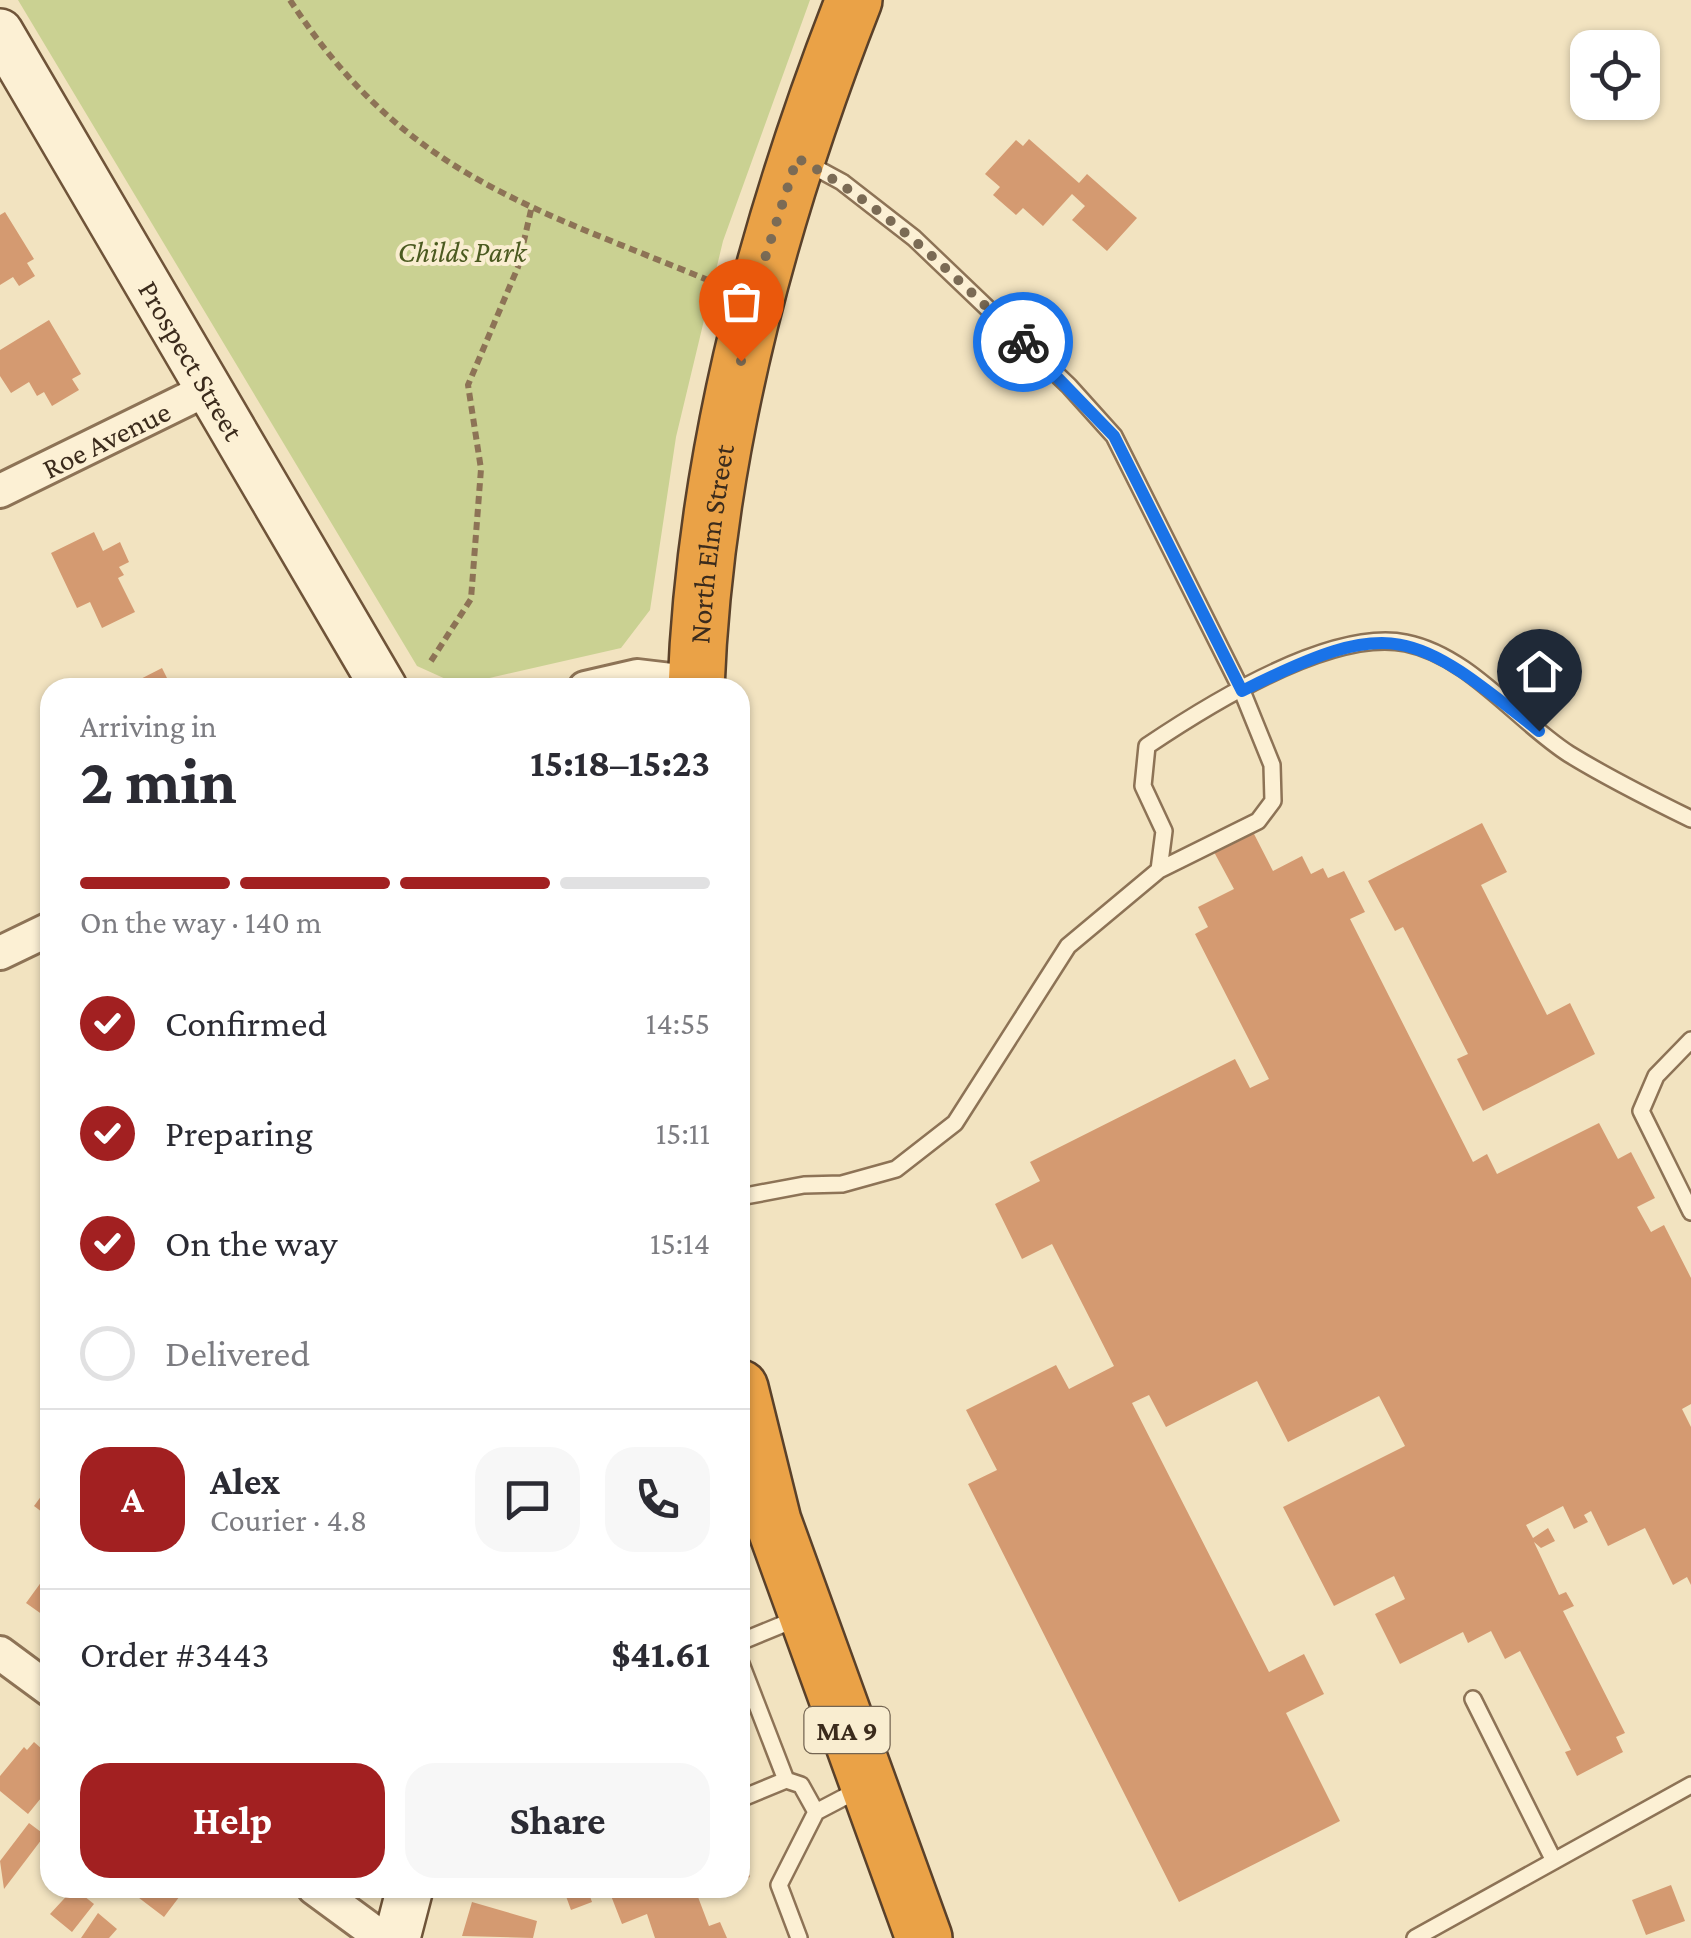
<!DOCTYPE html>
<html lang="en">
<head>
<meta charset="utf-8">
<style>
	body { margin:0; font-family:"Crimson Pro",serif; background:#f7f7f7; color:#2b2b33; height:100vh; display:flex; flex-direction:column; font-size:38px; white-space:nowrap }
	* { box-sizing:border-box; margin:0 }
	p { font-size:32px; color:#7c7c81 }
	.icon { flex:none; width:55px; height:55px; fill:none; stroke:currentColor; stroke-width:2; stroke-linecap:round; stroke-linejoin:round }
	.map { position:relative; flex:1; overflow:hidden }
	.side { position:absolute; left:40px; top:678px; width:710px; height:1220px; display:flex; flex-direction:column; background:#fff; border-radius:30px; box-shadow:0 2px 8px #0004 }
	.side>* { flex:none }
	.fabs { position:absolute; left:1570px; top:30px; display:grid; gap:20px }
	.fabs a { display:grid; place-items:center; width:90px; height:90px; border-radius:20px; background:#fff; box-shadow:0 2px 8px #0004; font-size:50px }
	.pin { position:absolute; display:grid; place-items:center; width:85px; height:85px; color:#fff; margin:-102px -42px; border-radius:50% 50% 50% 0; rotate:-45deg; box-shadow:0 0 10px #0007 }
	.pin .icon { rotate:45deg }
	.courier { position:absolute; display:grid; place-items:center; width:100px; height:100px; margin:-50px; border:8px solid #1a73e8; border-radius:50%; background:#fff; color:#222; box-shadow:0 2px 12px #0007 }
	.summary em { font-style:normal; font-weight:700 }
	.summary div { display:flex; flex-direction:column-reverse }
	.summary { display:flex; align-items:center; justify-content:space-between; height:170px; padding:0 40px }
	h1 { font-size:65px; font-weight:700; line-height:75px }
	.bar { display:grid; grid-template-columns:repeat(4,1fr); gap:15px 10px; align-content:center; height:120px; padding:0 40px }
	.bar i { height:12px; border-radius:8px; background:#e1e1e2 }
	.bar .current { background:#a22021 }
	.bar p { grid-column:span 4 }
	.line { display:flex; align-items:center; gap:25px; padding:0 40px; border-top:2px solid #e1e1e2 }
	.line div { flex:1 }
	.round { display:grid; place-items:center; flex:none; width:105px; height:105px; border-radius:30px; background:#f7f7f7 }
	ol { padding:0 40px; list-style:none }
	li { display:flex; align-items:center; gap:30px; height:110px }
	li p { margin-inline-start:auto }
	li .icon { padding:10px; border-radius:50%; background:#a22021; color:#fff; stroke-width:4 }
	li:last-child { color:#7c7c81 }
	li i { width:55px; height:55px; border:5px solid #e1e1e2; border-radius:50% }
	.primary-button { display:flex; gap:20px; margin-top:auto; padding:20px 40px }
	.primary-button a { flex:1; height:115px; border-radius:30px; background:#a22021; color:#fff; font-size:40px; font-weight:700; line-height:115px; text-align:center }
	.primary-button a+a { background:#f7f7f7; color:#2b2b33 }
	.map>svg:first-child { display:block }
	.green { fill:#cad192 }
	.building { fill:#d49a71 }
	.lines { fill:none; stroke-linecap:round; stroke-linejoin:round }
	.lane-casing { stroke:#8d7356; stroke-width:20 }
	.street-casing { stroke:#8d7356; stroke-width:38 }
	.secondary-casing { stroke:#6f5439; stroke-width:50 }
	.highway-casing { stroke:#5a412a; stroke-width:60 }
	.path { stroke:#8d7356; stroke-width:6; stroke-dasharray:8 5; stroke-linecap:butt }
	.lane { stroke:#fcf0d4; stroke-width:15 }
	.street { stroke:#fcf0d4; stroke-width:32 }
	.secondary { stroke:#fcf0d4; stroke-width:45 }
	.highway { stroke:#eaa247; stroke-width:55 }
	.done { stroke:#7b6b55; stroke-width:10; stroke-dasharray:0 18 }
	.route { stroke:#1a73e8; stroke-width:12 }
	.labels { text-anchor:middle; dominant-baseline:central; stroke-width:8; stroke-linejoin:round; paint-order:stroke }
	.shield { fill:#f9edd0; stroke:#746552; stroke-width:2.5 }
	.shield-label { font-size:28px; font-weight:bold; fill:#3b2b1c }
	.park-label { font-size:30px; font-style:italic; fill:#4b5a20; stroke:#f9edd0 }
	.street-label { font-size:30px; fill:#3b2b1c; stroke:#f9edd0 }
</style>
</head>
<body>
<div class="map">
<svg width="1691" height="1938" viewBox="0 0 1691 1938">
	<rect width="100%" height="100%" fill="#f2e3c0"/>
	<path class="green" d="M18,0h792l-87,241 -47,196 -26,173 -29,38 -162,37 -42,-19z"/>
	<path class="building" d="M1029,139l50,44 8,-9 50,44 -30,33 -35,-31 13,-14 -13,-12 -29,32 -20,-18 -7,7 -23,-20 7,-8 -15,-13 31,-34 7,6z
		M5,212l29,47 -7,4 8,13 -16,10 -6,-9 -13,8v-70z
		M49,320l32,54 -9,5 7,11 -27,16 -8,-14 -7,4 -8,-14 -18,11 -11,-17v-26z
		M94,532l9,19 17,-9 9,20 -10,5 5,8 -6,3 17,34 -33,16 -12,-26 -13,6 -26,-55z
		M162,668l10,20h-49z
		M1482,823l25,49 -26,13 66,130 23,-12 25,51 -112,57 -26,-52 11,-5 -65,-127 -8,4 -27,-50z
		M1253,832l20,39 29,-15 9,18 12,-6 5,10 16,-7 21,41 -15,7 123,243 14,-8 10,20 102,-51 19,36 13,-7 24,46 -18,9 14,25 13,-7 27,53v126l-9,5 9,18v158l-4,-8 -14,8 -28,-57 -37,18 -17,-35 -7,4 4,7 -14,7 -11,-23 -37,19 7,13 15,-10 7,13 -14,7 -7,-6 25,53 7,-3 8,14 -11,5 62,122 -9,4 7,15 -46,24 -12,-24 6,-2 -51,-99 -15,8 -14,-28 -23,12 -5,-11 -63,32 -25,-50 30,-15 -11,-23 -60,30 -51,-99 122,-61 -26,-50 -91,46 -31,-61 -91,46 -17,-32 -17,8 137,269 35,-18 20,40 -38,19 54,108 -161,81 -211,-418 29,-14 -31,-60 90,-45 13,24 45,-23 -62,-122 -30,15 -27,-55 45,-23 -10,-19 205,-103 15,29 19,-9 -74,-145 13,-7 -10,-20 36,-18 -20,-37z
		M50,1484v34l-16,-12z
		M50,1570v50l-24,-17z
		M34,1742l16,14v31l-22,27 -28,-23v-15l24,-29 3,3z
		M29,1823l16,12 -41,54 -4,-28z
		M740,1850l10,27 -10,4z
		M1671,1885l14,36 -39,14 -14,-35z
		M74,1888l20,16 -22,28 -22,-18z
		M126,1888h60l-22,29z
		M563,1888h24l5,14 -21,8z
		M608,1888h113l-23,9 11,29 11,-4 7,16h-72l-8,-24 -25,10z
		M472,1902l65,19 -4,17 -71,-2z
		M98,1913l19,16 -8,9h-28z"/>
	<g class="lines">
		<defs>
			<path id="lane" d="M1159,870l5,-39 -21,-45 4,-40c61,-41 183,-118 259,-103 64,13 110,77 163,111 39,24 81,45 122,65
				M1691,1040l-35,36 -15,35 50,101
				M740,1197l64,-12 38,-1 54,-15 59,-46 113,-177 91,-76 99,-49 15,-20 -1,-36 -30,-74 -128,-255 -45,-50 -155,-148 -72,-56 -37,-20
				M740,1642l56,-23
				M740,1661l46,119
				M1473,1699l81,162
				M740,1799l46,-19 15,5 15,27
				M799,1938l-20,-53 37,-73 42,-22
				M1415,1938l276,-153"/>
			<g id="street">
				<path id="s1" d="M0,491l210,-103"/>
				<path d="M585,688l52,-12 59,7"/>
				<path d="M0,953l50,-24"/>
				<path d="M0,1653l50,37"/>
				<path d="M314,1888l68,50"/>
			</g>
			<g id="secondary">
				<path id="s2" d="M0,32l384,656"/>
				<path d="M397,1938l13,-50"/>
			</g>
			<g id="highway">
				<path id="s3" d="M696,688c9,-237 72,-469 158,-688"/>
				<path d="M740,1388l33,133 151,417"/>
			</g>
		</defs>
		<use href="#lane" class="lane-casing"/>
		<use href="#street" class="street-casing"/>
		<use href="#secondary" class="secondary-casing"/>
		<use href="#highway" class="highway-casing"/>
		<path class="path" d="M290,0c114,176 243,207 425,283
			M431,661l40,-62 10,-130 -13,-84 50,-118 13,-57"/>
		<use href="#lane" class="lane"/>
		<use href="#street" class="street"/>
		<use href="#secondary" class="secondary"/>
		<use href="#highway" class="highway"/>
	</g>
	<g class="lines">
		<path class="done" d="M741,361l11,-62 45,-141c87,47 155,116 226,184"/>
		<path class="route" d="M1023,342l91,94 128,255c152,-76 170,-61 297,40"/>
	</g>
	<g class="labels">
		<rect class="shield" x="804.5" y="1707" width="85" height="46" rx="8"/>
		<g class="shield-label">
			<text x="847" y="1730">MA 9</text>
		</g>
		<g class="park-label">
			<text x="462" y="251">Childs Park</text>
		</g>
		<g class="street-label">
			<text stroke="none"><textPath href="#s2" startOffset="380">Prospect Street</textPath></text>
			<text stroke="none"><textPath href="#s1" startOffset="118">Roe Avenue</textPath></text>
			<text stroke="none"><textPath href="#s3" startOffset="145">North Elm Street</textPath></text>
		</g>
	</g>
</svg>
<div class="fabs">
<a><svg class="icon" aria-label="locate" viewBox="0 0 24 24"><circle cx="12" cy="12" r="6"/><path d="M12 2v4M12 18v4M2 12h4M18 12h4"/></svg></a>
</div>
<div class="pin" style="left:741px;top:361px;background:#ea580c"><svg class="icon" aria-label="bag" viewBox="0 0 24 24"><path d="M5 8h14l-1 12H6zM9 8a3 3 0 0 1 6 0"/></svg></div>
<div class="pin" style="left:1539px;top:731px;background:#1f2937"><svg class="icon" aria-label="home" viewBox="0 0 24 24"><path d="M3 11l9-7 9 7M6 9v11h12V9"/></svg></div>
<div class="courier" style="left:1023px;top:342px"><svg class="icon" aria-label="bike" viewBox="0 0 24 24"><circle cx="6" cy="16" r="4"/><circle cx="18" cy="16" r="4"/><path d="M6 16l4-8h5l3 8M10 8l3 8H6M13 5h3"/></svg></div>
<section class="side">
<div class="summary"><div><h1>2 min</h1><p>Arriving in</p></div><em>15:18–15:23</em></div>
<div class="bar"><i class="current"></i><i class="current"></i><i class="current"></i><i></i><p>On the way · 140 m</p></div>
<ol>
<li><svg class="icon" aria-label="check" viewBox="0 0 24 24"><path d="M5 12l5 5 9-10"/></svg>Confirmed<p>14:55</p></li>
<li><svg class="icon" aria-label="check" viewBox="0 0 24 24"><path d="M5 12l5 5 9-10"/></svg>Preparing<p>15:11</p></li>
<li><svg class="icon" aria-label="check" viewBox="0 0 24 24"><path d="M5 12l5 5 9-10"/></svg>On the way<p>15:14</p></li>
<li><i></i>Delivered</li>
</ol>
<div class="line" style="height:180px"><b class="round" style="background:#a22021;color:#fff">A</b><div><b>Alex</b><p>Courier · 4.8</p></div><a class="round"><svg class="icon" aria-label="chat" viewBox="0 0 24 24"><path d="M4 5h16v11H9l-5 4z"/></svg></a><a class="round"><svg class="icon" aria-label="phone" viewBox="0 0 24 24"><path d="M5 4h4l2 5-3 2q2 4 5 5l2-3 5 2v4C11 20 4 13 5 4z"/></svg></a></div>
<div class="line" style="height:130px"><div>Order #3443</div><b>$41.61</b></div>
<div class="primary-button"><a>Help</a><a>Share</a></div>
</section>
</div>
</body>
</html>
